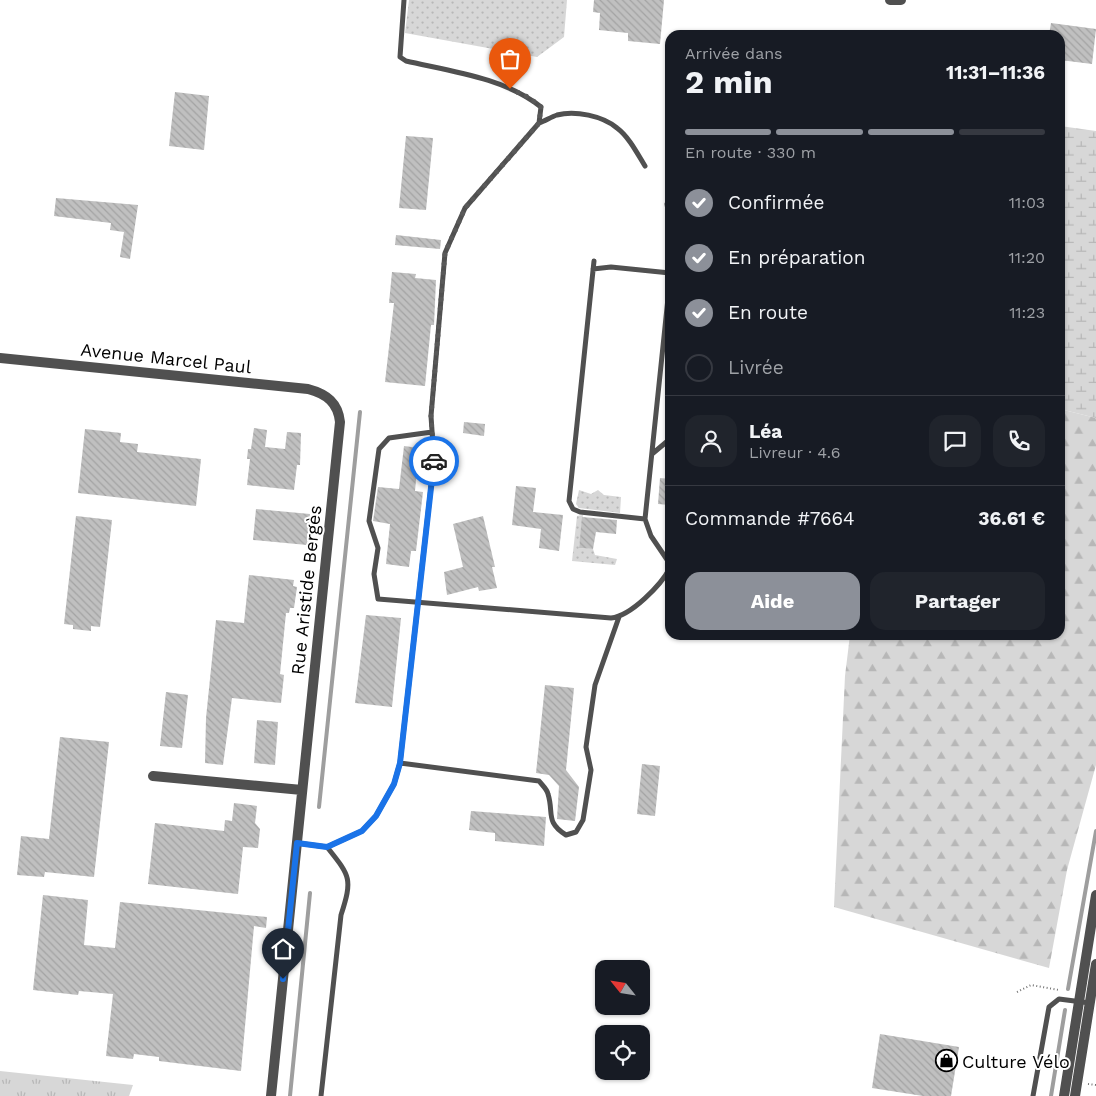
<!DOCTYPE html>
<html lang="fr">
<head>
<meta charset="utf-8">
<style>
	body { margin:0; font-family:"Work Sans",sans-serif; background:#20242c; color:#f1f3f6; height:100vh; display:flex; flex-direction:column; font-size:19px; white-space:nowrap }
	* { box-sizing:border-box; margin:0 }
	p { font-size:16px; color:#9ea1a6 }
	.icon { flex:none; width:28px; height:28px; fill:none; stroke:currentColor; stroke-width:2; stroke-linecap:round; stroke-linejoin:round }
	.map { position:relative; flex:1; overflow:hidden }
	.drawer { position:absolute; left:665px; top:30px; width:400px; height:610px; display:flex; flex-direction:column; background:#171b24; border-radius:15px; box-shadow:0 1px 4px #0004 }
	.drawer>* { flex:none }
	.needle { width:32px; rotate:300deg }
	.fabs { position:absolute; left:595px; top:960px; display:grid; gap:10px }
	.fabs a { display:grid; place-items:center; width:55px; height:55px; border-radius:10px; background:#171b24; box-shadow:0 1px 4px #0004; font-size:25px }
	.pin { position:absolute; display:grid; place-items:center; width:42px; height:42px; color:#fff; margin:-51px -21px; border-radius:50% 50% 50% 0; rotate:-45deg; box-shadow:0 0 5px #0007 }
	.pin .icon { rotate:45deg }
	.courier { position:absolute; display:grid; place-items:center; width:50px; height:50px; margin:-25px; border:4px solid #1a73e8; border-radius:50%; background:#fff; color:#222; box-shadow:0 1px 6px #0007 }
	.head em { font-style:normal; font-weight:700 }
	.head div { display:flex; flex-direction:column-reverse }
	.head { display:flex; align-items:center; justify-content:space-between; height:85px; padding:0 20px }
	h1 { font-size:32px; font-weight:700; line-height:38px }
	.bar { display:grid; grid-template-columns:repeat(4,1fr); gap:8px 5px; align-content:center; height:60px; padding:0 20px }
	.bar i { height:6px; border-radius:4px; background:#363941 }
	.bar .on { background:#8c9099 }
	.bar p { grid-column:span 4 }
	.line { display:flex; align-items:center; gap:12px; padding:0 20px; border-top:1px solid #363941 }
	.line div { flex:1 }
	.round { display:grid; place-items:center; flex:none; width:52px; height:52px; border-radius:15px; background:#20242c }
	ol { padding:0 20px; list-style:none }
	li { display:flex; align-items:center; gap:15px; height:55px }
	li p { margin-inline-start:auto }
	li .icon { padding:5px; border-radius:50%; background:#8c9099; color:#fff; stroke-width:4 }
	li:last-child { color:#9ea1a6 }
	li i { width:28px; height:28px; border:2px solid #363941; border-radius:50% }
	.button { display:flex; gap:10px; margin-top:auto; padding:10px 20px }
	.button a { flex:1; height:58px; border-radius:15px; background:#8c9099; color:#fff; font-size:20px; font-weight:700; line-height:58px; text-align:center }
	.button a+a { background:#20242c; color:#f1f3f6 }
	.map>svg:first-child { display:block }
	.grass { fill:url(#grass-dots) }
	.forest { fill:url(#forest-firs) }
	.wetland { fill:url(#wetland-marsh) }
	.park { fill:url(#park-tufts) }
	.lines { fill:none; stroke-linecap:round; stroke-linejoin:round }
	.stream { stroke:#9e9e9e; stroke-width:4 }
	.building { fill:url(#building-back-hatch) }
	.path { stroke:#727272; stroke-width:2; stroke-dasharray:1 2.5; stroke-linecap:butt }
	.service { stroke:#505050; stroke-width:5 }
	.minor { stroke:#505050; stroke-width:10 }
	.done { stroke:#595959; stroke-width:5; stroke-dasharray:0 9 }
	.route { stroke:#1a73e8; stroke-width:6 }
	.labels { text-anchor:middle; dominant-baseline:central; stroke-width:4; stroke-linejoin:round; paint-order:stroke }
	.street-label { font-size:18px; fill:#000; stroke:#fff }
	.poi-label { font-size:18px; fill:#000; stroke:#fff; text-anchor:start }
</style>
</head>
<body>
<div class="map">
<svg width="1096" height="1096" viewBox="0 0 1096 1096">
	<defs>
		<pattern id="grass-dots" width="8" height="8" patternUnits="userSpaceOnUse" patternTransform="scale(1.25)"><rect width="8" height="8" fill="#d7d7d7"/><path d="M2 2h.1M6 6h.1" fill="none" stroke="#b7b7b7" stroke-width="1.8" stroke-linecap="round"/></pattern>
		<pattern id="forest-firs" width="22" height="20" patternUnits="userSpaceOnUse" patternTransform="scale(1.25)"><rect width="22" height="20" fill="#d7d7d7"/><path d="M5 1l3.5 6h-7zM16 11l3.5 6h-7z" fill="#b7b7b7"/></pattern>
		<pattern id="wetland-marsh" width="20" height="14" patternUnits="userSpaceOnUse" patternTransform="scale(1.25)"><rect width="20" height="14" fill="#d7d7d7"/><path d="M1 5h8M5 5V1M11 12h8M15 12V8" fill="none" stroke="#b7b7b7"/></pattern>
		<pattern id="park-tufts" width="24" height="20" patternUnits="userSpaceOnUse" patternTransform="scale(1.25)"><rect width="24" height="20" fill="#d7d7d7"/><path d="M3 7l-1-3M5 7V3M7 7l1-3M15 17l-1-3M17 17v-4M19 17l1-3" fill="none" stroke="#b7b7b7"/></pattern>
		<pattern id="building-back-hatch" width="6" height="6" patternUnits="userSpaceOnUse" patternTransform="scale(1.25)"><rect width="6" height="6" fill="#c0c0c0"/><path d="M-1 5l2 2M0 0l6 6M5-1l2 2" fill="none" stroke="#a3a3a3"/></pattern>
	</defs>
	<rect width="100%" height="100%" fill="#fff"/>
	<path class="grass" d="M409,0h158l-3,37 -27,20 -132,-24z
		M579,490l12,4 7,-4 6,5 17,2 -1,16 -41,-5 -3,-4z
		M583,515l-4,33 14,1 2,6 22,4 -2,6 -43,-4 5,-45z"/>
	<path class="forest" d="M1060,409l36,9v347l-29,105 -18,98 -215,-61 11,-231 5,-41h210z"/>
	<path class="wetland" d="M1060,126l36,5v287l-36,-9z"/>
	<path class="park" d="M0,1071l133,14 -4,11h-129z"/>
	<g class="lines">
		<path class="stream" d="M319,807l41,-395
			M1068,989l28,-158
			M290,1096l20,-203
			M1051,1096l14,-86"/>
	</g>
	<path class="building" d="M594,0h70l-4,44 -32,-3v-8l-29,-3 1,-17 -7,-1z
		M1051,23l45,6 -4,35 -32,-4v-25h-11z
		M175,92l34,4 -5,54 -35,-4z
		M406,136l27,2 -7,72 -27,-2z
		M56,198l82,7 -8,54 -10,-2 4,-25 -14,-2 1,-7 -57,-7z
		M396,235l45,5 -1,9 -45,-4z
		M392,272l24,2 -1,4 21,2 -2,45h-3l-6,61 -40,-4 9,-79h-5z
		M464,422l21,2 -1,12 -21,-3z
		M254,428l13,2 -2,17 20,2 2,-17 14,1 -1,32h-3l-3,25 -47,-5 3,-26h-3l1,-10h3z
		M85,429l36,4 -1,9 18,2 -1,8 64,7 -5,47 -118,-13z
		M404,446l15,2 -4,43 8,1 -7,59h-5l-2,16 -23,-3 4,-40 -17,-3 5,-34 21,2z
		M660,478l10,1v26l-12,-1z
		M516,486l20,2 -3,24 30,3 -4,36 -20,-3 2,-19 -29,-4z
		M256,509l54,5 -3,31 -54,-5z
		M76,516l36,4 -12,107 -9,-1v5l-18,-2v-4l-9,-1z
		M483,516l12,51h-3l5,21 -18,3 -1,-4 -31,8 -3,-23 19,-5 -10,-43z
		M582,517l35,3 -1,14 -20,-2 -3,17 -14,-1z
		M249,575l45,5 -1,6 4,1 -3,21h-4l-1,5h-3l-6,61 4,1 -3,28 -49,-5 -9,67 -18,-2 1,-45 10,-98 28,3z
		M366,615l35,3 -9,89 -37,-4z
		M545,685l29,3 -8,82 13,17 -4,34 -18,-2 2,-33 -10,-11 -13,-2z
		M166,692l22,3 -6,53 -22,-2z
		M257,720l21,2 -3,43 -21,-2z
		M60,737l49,5 -15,135 -49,-5 -1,5 -27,-2 4,-39 28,3z
		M642,764l18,2 -5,50 -18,-2z
		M234,803l23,3 -2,17 5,6 -2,19 -15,-1 -5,47 -90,-10 7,-61 69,8 1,-11 7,1z
		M471,811l75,6 -2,29 -49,-5v-8l-26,-3z
		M43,895l45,5 -4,45 31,3 5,-46 147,15 -1,11 -12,-2 -13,145 -82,-10v-4l-25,-3 -1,5 -27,-3 7,-62 -34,-3 -1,4 -45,-5z
		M880,1034l79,13 -8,49h-28l-51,-8z"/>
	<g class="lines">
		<path class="path" d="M1017,992l14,-7 28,5
			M1088,1084l8,1"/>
		<path class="service" d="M539,123c6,-2 12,-6 18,-8 18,-5 46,1 60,13 12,9 20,25 28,38
			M667,204l3,20
			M594,261l-25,240 4,8 7,3 65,7
			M593,269l18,-2 59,6
			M670,279l-25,240 6,17 19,28
			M432,432l-43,6 -10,11 -10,72 9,27 -4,26 4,25 233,19c20,-2 50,-33 59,-50
			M652,454l18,-15
			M400,763l139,18c3,4 8,8 9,13 6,19 -3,28 18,41l10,-3 7,-12 8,-50 -5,-23 9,-62 24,-68
			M297,843l30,4 35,-16 14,-15 18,-32 6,-21 34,-303 -3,-44 14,-163 20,-45 74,-85 2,-16c-36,-29 -91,-36 -135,-46l-6,-4 4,-57
			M321,1096l20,-181c12,-37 9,-39 -14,-68
			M1033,1096l16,-89 10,-8 31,4"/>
		<path class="minor" d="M890,0h11
			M0,358l308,31c19,5 30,14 32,33l-69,674
			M153,776l149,14
			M1064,1096l32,-201
			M1075,1096l21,-132"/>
	</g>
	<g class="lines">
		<path class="done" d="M434,461l-3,-45 14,-163 20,-45 74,-85 2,-16 -13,-10 -18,-8"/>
		<path class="route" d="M283,979l14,-136 30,4 35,-16 14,-15 18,-32 6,-21 34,-302"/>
	</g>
	<defs>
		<symbol id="shop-ring" viewBox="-11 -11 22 22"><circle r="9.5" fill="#fff" stroke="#000" stroke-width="1.5"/><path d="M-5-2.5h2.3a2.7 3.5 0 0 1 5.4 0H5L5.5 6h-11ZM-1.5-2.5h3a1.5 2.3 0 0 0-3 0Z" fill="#000"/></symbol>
	</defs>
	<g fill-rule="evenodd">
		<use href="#shop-ring" x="934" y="1048" width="25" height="25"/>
	</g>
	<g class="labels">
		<g class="street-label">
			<text transform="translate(166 358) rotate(6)">Avenue Marcel Paul</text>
			<text transform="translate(306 590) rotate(-84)">Rue Aristide Bergès</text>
		</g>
		<g class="poi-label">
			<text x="962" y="1061">Culture Vélo</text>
		</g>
	</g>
</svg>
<div class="fabs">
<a><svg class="needle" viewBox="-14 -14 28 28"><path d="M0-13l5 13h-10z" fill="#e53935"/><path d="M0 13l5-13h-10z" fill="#9ea1a6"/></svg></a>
<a><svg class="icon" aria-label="locate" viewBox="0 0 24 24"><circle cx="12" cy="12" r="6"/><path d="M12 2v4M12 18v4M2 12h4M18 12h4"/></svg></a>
</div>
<div class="pin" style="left:510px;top:89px;background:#ea580c"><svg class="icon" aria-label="bag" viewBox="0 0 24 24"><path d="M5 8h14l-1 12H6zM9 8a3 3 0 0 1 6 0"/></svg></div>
<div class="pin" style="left:283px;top:979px;background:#1f2937"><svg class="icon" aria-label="home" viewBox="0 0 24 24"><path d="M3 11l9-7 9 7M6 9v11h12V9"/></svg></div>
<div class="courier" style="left:434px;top:461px"><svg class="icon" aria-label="car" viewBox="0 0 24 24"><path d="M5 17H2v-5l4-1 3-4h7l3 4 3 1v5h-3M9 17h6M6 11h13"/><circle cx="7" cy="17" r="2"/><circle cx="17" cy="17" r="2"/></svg></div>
<section class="drawer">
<div class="head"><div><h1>2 min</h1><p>Arrivée dans</p></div><em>11:31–11:36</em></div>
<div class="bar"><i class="on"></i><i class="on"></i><i class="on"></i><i></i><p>En route · 330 m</p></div>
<ol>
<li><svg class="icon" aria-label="check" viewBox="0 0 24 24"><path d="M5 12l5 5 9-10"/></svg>Confirmée<p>11:03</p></li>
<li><svg class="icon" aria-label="check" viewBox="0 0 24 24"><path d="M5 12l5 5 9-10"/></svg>En préparation<p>11:20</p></li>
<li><svg class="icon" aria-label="check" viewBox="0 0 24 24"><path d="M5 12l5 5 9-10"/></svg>En route<p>11:23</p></li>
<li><i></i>Livrée</li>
</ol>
<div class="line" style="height:90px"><a class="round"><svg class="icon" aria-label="person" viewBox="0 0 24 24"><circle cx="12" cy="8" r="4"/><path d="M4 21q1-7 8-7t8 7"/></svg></a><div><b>Léa</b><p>Livreur · 4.6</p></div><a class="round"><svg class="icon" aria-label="chat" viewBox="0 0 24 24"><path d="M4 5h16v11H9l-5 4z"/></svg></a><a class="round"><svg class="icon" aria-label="phone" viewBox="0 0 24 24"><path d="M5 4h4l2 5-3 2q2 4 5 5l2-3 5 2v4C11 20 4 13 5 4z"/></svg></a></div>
<div class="line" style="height:65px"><div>Commande #7664</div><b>36.61 €</b></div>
<div class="button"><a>Aide</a><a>Partager</a></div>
</section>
</div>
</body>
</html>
